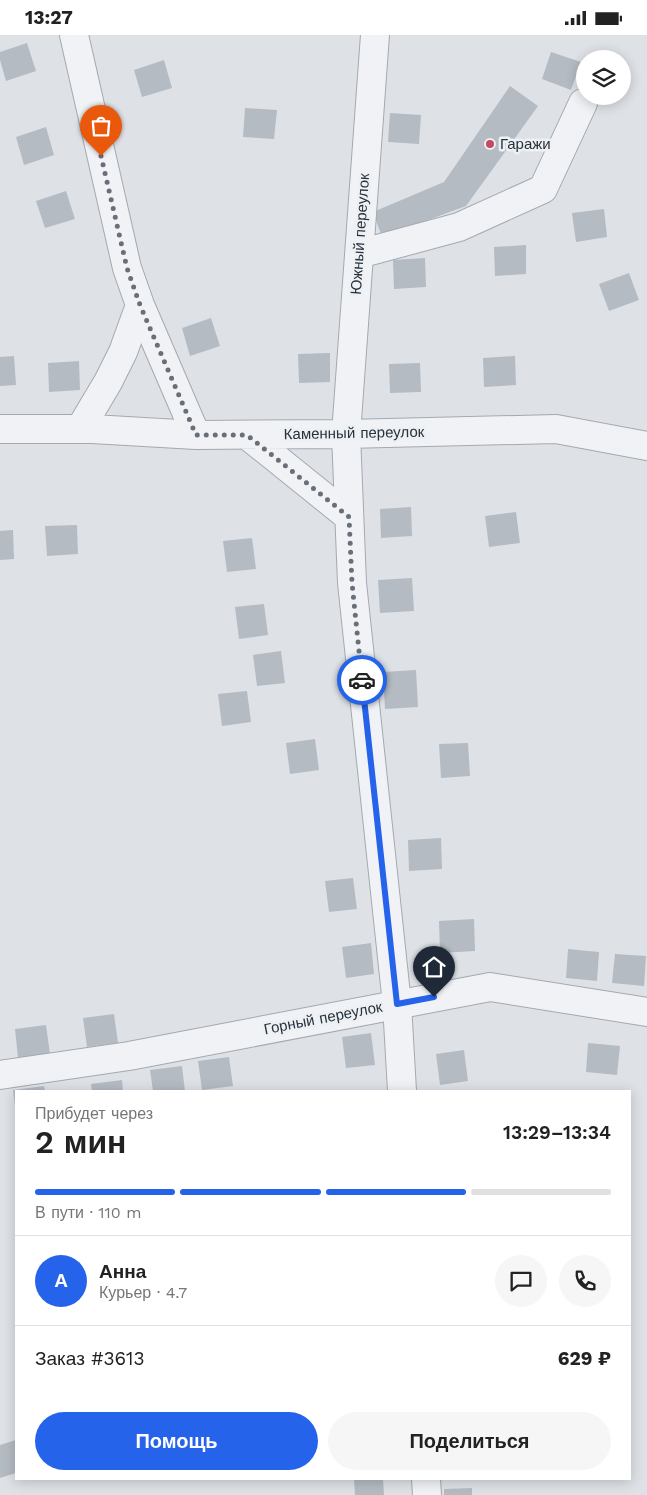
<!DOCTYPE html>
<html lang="ru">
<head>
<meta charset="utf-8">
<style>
	body { margin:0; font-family:"Work Sans",sans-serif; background:#f6f6f6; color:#222; height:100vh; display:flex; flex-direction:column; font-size:19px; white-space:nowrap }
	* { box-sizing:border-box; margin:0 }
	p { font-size:16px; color:#767676 }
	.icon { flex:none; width:28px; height:28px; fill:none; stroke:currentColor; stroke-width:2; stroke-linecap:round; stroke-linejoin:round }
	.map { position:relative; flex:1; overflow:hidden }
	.drawer { position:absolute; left:15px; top:1055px; width:616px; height:390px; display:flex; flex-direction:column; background:#fff; border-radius:0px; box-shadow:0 2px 12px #0003 }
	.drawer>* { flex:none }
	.controls { position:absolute; left:576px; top:15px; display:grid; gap:10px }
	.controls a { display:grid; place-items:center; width:55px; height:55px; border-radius:50%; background:#fff; box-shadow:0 2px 12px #0003; font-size:25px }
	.pin { position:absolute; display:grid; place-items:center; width:42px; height:42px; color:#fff; margin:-51px -21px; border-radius:50% 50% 50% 0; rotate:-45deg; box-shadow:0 0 5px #0007 }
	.pin .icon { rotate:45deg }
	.courier { position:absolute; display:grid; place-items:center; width:50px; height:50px; margin:-25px; border:4px solid #2563eb; border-radius:50%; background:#fff; color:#222; box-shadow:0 1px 6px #0007 }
	.headline em { font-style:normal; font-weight:600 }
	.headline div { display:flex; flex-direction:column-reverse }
	.headline { display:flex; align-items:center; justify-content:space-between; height:85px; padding:0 20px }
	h1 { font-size:32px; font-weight:600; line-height:38px }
	.bar { display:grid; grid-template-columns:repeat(4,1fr); gap:8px 5px; align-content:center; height:60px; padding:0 20px }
	.bar i { height:6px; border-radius:4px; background:#e0e0e0 }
	.bar .selected { background:#2563eb }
	.bar p { grid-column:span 4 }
	.line { display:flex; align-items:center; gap:12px; padding:0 20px; border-top:1px solid #e0e0e0 }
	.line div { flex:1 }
	.round { display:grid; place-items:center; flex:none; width:52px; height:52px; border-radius:26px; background:#f6f6f6 }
	.action { display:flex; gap:10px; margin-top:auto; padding:10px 20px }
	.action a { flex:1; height:58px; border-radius:30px; background:#2563eb; color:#fff; font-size:20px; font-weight:600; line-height:58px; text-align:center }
	.action a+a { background:#f6f6f6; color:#222 }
	.status { display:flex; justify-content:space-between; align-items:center; height:35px; padding:0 25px; background:#fff; direction:ltr }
	.status svg { height:14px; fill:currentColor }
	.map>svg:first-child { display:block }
	.building { fill:#b5bbc3 }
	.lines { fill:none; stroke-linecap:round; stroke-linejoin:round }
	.minor-casing { stroke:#a4a9b0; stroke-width:30 }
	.minor { stroke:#f0f2f5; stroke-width:28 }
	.done { stroke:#686f78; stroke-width:5; stroke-dasharray:0 9 }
	.route { stroke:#2563eb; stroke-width:6 }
	.poi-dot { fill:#c64964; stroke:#edf1f4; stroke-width:2 }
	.labels { text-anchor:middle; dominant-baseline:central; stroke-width:5; stroke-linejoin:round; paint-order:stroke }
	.poi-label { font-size:15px; fill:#28313c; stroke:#edf1f4; text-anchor:start }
	.street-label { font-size:15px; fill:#28313c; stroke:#edf1f4 }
</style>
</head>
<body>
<div class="status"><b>13:27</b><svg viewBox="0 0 49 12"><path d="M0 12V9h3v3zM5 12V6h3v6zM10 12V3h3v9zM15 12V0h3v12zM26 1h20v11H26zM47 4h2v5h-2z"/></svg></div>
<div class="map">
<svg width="647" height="1460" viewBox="0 0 647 1460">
	<rect width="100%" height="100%" fill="#dee2e7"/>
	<path class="building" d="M27,8l9,28 -30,10 -6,-21v-8z
		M551,17l30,10 -10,28 -29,-11z
		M164,25l8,28 -30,9 -8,-27z
		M510,51l28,20 -72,100 -84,31 -9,-25 71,-30z
		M245,73l32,2 -3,29 -31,-2z
		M390,78l31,2 -2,29 -31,-2z
		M46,92l8,28 -30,10 -8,-28z
		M66,156l9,28 -30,9 -9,-27z
		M604,174l3,28 -31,5 -4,-29z
		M526,210v29l-31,2 -1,-29z
		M425,223l1,29 -32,2 -1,-29z
		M629,238l10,27 -30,11 -10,-27z
		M211,283l9,28 -30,10 -8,-28z
		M330,318v29l-31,1 -1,-29z
		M14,321l2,29 -16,1v-29z
		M515,321l1,29 -32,2 -1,-29z
		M79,326l1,29 -31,2 -1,-29z
		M420,328l1,29 -31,1 -1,-29z
		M411,472l1,29 -31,2 -1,-29z
		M516,477l4,31 -31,4 -4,-31z
		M77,490l1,29 -31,2 -2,-30z
		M13,495l1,29 -14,1v-29z
		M252,503l4,31 -29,3 -4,-31z
		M412,543l2,33 -34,2 -2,-33z
		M264,569l4,31 -29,4 -4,-32z
		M281,616l4,32 -28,3 -4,-31z
		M416,635l2,37 -33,2 -2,-37z
		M247,656l4,31 -29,4 -4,-32z
		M315,704l4,31 -29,4 -4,-31z
		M468,708l2,33 -29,2 -2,-34z
		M441,803l1,31 -33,2 -1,-31z
		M353,843l4,31 -28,3 -4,-31z
		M474,884l1,32 -35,2 -1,-32z
		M371,908l3,31 -28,4 -4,-31z
		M568,914l31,3 -2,29 -31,-3z
		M615,919l31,2 -2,30 -32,-3z
		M114,979l4,29 -31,4 -4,-29z
		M46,990l4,29 -32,4 -3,-29z
		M371,998l4,32 -29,3 -4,-31z
		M588,1008l32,3 -3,29 -31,-3z
		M464,1015l4,31 -28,4 -4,-31z
		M229,1022l4,29 -31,4 -4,-29z
		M182,1031l3,25h-32l-3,-21z
		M122,1045l1,11h-31l-1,-7z
		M44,1051l1,5h-29v14h-1l-2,-15z
		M16,1405v33l-16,5v-33z
		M354,1444h29l1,16h-29z
		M472,1453v7h-28v-6z"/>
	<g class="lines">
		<defs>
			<path id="minor" d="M74,0l53,233 13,37 56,130
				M375,0l-29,399 6,149 45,421 5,87
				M359,219l100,-27 84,-38 40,-86
				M0,394h92l104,6 150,-1 210,-5 91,17
				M80,394l28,-47 15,-30 17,-47
				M247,400l102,82
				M0,1040l129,-19 361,-69 157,25
				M426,1444l1,16"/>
		</defs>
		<use href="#minor" class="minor-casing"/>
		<use href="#minor" class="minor"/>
	</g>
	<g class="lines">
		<path class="done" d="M101,121l26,112 13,37 56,130h51l102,82 3,66 10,97"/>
		<path class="route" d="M362,645l35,324 37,-7"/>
	</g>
	<circle class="poi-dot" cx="490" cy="109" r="5"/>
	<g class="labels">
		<g class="poi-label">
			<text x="500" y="109">Гаражи</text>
		</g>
		<g class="street-label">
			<text transform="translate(360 199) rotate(-86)">Южный переулок</text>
			<text transform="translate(354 398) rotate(-1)">Каменный переулок</text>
			<text transform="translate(323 983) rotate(-11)">Горный переулок</text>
		</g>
	</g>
</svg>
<div class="controls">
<a><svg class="icon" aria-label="layers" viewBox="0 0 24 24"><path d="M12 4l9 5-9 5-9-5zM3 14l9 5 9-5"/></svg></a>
</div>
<div class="pin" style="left:101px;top:121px;background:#ea580c"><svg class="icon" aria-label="bag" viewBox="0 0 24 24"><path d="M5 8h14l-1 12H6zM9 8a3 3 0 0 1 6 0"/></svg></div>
<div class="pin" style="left:434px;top:962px;background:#1f2937"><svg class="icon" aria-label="home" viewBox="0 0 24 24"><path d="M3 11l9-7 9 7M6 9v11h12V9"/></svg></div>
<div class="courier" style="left:362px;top:645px"><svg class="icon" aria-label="car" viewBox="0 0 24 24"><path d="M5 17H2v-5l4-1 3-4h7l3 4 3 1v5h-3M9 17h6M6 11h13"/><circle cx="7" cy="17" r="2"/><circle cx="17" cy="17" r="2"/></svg></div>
<section class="drawer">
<div class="headline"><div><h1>2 мин</h1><p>Прибудет через</p></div><em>13:29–13:34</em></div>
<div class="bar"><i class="selected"></i><i class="selected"></i><i class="selected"></i><i></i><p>В пути · 110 m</p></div>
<div class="line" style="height:90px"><b class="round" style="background:#2563eb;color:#fff">А</b><div><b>Анна</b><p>Курьер · 4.7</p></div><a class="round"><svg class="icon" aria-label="chat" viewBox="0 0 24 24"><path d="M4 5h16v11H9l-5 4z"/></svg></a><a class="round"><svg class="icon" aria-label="phone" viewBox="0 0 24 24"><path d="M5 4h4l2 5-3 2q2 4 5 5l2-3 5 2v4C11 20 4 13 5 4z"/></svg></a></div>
<div class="line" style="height:65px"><div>Заказ #3613</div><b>629 ₽</b></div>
<div class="action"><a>Помощь</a><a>Поделиться</a></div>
</section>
</div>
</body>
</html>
